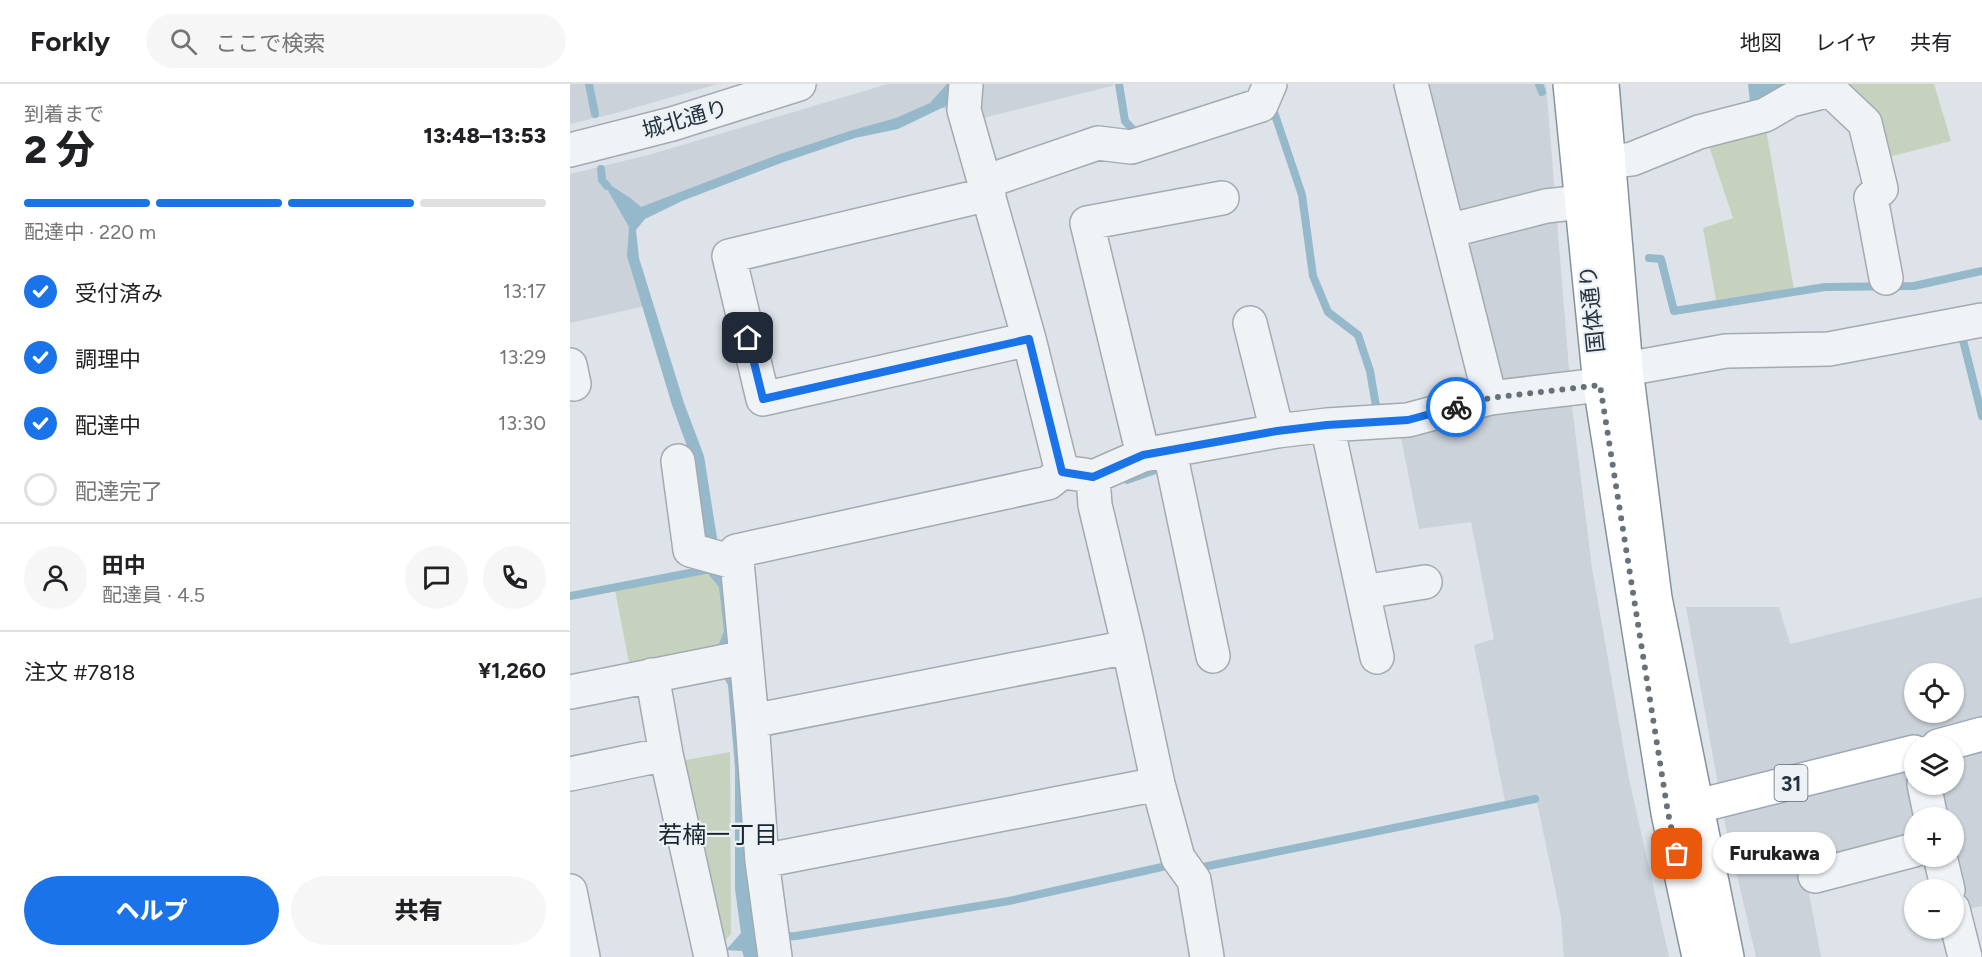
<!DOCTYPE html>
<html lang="ja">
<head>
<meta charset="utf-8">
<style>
	body { margin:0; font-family:Figtree,"Noto Sans JP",sans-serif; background:#f6f6f6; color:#202124; height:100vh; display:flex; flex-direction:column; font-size:22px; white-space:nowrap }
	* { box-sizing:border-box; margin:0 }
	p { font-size:20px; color:#757577 }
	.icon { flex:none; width:33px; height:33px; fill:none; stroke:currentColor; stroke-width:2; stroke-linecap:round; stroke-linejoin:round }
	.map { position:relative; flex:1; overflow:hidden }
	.sheet { display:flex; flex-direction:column; background:#fff; width:570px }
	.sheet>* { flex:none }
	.buttons { position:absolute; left:1334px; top:579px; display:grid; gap:12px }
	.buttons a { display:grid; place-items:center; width:60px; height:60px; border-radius:50%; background:#fff; box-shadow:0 2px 4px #0004; font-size:30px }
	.pin { position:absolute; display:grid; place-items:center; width:51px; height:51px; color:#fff; margin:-26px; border-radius:12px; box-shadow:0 3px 9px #0006 }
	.courier { position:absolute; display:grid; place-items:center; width:60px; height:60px; margin:-30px; border:4px solid #1a73e8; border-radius:50%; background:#fff; color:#222; box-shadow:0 2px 8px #0007 }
	.bubble { position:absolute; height:42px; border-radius:21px; background:#fff; box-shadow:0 2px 4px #0004; font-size:20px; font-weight:800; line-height:42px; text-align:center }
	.headline em { font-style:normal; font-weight:800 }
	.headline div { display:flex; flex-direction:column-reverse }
	.headline { display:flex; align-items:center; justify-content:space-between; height:102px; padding:0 24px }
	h1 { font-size:39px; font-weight:800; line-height:45px }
	.bar { display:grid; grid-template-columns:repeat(4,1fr); gap:9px 6px; align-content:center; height:72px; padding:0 24px }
	.bar i { height:8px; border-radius:4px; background:#e0e0e0 }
	.bar .on { background:#1a73e8 }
	.bar p { grid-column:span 4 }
	.line { display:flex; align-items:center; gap:15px; padding:0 24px; border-top:2px solid #e0e0e0 }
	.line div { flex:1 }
	.round { display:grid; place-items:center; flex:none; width:63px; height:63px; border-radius:32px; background:#f6f6f6 }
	ol { padding:0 24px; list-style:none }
	li { display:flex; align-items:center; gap:18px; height:66px }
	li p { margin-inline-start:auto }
	li .icon { padding:6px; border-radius:50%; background:#1a73e8; color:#fff; stroke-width:4 }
	li:last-child { color:#757577 }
	li i { width:33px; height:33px; border:3px solid #e0e0e0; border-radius:50% }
	.primary-button { display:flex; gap:12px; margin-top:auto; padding:12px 24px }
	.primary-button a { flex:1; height:69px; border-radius:36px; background:#1a73e8; color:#fff; font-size:24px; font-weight:800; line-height:69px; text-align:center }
	.primary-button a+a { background:#f6f6f6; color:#202124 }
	header { display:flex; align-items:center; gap:36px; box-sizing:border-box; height:84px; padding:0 30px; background:#fff; border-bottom:2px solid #e0e0e0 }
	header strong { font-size:28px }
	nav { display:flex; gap:33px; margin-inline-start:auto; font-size:21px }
	.search { width:420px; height:54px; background:#f6f6f6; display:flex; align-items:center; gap:15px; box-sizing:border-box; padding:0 21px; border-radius:33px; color:#757577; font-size:22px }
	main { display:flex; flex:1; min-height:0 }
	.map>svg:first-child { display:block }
	.built { fill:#cbd2da; fill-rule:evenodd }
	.green { fill:#c6d2bd }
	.water { fill:#95b8ca }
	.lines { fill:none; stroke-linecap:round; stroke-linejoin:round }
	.stream { stroke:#95b8ca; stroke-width:8 }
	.minor-casing { stroke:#a2abb2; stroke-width:36 }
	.major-casing { stroke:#9ba9b4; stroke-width:36 }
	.highway-casing { stroke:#83939f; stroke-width:36 }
	.minor { stroke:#f0f3f6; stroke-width:33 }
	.major { stroke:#fff; stroke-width:33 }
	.highway { stroke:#fff; stroke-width:33 }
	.done { stroke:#66717a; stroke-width:6; stroke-dasharray:0 10.8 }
	.route { stroke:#1a73e8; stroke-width:8 }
	.labels { text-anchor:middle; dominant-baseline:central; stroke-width:4.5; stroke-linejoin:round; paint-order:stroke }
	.shield { fill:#ecf1f5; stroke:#616c76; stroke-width:1.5 }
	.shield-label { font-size:21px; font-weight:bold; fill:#26333f }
	.street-label { font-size:22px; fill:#26333f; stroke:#ecf1f5 }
	.neighbourhood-label { font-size:24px; fill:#18242f; stroke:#ecf1f5 }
</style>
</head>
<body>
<header>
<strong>Forkly</strong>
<div class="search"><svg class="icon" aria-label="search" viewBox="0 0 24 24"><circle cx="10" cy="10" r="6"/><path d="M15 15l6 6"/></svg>ここで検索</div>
<nav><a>地図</a><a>レイヤ</a><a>共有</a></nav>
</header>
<main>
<section class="sheet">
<div class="headline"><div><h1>2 分</h1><p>到着まで</p></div><em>13:48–13:53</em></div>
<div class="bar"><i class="on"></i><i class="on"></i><i class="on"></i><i></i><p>配達中 · 220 m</p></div>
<ol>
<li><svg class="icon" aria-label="check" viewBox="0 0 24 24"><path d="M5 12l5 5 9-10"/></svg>受付済み<p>13:17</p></li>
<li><svg class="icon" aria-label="check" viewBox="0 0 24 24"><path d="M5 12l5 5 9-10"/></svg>調理中<p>13:29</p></li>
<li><svg class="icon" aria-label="check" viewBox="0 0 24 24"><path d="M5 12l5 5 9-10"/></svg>配達中<p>13:30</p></li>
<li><i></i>配達完了</li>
</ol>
<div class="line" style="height:108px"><a class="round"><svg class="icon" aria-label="person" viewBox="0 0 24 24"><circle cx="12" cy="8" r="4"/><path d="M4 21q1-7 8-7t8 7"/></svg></a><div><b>田中</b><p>配達員 · 4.5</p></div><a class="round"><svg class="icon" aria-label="chat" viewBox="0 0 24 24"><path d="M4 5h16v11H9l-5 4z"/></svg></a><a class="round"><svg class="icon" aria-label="phone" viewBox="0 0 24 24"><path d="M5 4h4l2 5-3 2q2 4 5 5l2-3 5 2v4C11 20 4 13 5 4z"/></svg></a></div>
<div class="line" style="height:78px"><div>注文 #7818</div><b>¥1,260</b></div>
<div class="primary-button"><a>ヘルプ</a><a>共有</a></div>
</section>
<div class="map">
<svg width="1412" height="873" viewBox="0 0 1412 873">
	<rect width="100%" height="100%" fill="#dde3e8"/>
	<path class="built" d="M0,0h148l-102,29 -46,11z
		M318,0h226l-2,2 -133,33 -41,-12 -152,49 -150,59 -4,41 18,49 -80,18v-149l82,-20z
		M850,0h126l26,323 20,161 37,211 40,178h-105l-3,-40 -25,-120 -31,4 -31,-156 20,-6 -23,-117 -52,7 -23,-117 99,-26z
		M1412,513v125l-263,68 -33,-183h93l11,37zM1344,590h39v38h-39z
		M1412,664v158l-19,4 -10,-54v-38h-39v26l-109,28 16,85h-65l-33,-142 191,-49v18h39v-28z"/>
	<path class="green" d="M1271,0h93l17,57 -70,18z
		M1196,45l28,160 -78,11 -13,-72 30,-10 -24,-72z
		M151,479l8,48 -5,40 -94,17 -16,-83z
		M160,668l1,182 -14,15 -42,-187z"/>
	<path class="water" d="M377,0h10v5l-11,17 -48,23 -43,9 -74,25 -99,38 -37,18 -9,11 3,28 45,145 20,53 13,82 7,29 37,390h-17l-2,-6 -16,-1 15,-17 -6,-44v-121l-7,-83 -7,-12 -4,-24 7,-18 -5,-44 -14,-17 5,-8 -18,-102 -20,-55 -45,-149 2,-29 -27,-47 27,17 12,10 139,-53 73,-24 43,-12 34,-15z
		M1178,0h56l-49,19 -5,-1z"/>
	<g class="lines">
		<path class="stream" d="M19,0l6,30
			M549,0l6,37 12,13h3
			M969,0l3,8
			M702,22l30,89 11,81 15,36 30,23 12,36 7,41
			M31,85l1,11 5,6
			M1079,174l12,1 13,52 151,-24 89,-1 68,-15
			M1391,248l21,84
			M557,396l34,-12
			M0,512l135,-26h5
			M633,790v-7l332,-68
			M210,853l16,-1 213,-35 153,-34"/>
		<defs>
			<path id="minor" d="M396,0l-2,26 65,229 33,133 23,3
				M841,0l79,314
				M0,66l102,-26 127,-40
				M1038,78l24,-3 67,-27 66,-17 26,-15 39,-10 35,33 16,66 -10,9 15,80
				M415,98l113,-39 33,4 130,-42 9,-21
				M419,110l-260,62 34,143 266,-60
				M878,147l98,-25 36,-4
				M680,239l27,108
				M0,281l4,19
				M1056,285l100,-18 103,-2 153,-29
				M757,341l50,232
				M600,368l43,204
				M573,371l-56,-232 135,-25
				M108,377l12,89 47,13
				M793,508l62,-10
				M82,591l14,79 45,203
				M0,608l176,-35
				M182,637l376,-74
				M0,690l96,-20
				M1354,700l7,34
				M1370,772l8,34
				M192,777l396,-77
				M1245,792l99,-26
				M0,807l13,66
				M1383,825l12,48
				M205,873l-13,-96 -10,-140 -16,-170 312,-68 14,-11
				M637,873l-13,-77 -16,-22 -20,-74 -31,-145 -32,-134 -2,-28 50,-22 134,-24 50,-6 81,-5 82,-22 110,-13"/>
			<path id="major" d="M1368,662l44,-12
				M1100,729l244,-61"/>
			<path id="highway" d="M1000,0l30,301 68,428 31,144
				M1032,0l24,285 29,229 72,359"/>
		</defs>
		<use href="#minor" class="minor-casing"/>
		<use href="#major" class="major-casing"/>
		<use href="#highway" class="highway-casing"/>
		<use href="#minor" class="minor"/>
		<use href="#major" class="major"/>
		<use href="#highway" class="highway"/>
	</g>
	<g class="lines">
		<path class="done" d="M886,323l34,-9 110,-13 68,428 9,41"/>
		<path class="route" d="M178,254l15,61 266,-60 33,133 31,5 50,-22 134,-24 50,-6 81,-5 48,-13"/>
	</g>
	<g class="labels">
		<rect class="shield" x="1204.5" y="681" width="33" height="36" rx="4.5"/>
		<g class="shield-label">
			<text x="1221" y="699">31</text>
		</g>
		<g class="street-label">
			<text transform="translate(115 35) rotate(-16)">城北通り</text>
			<text transform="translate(1022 225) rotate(-96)">国体通り</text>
		</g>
		<g class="neighbourhood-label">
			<text x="148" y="750">若楠一丁目</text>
		</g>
	</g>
</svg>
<div class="buttons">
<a><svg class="icon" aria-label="locate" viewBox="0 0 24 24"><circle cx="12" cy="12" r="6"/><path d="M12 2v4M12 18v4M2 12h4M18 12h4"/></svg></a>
<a><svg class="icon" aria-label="layers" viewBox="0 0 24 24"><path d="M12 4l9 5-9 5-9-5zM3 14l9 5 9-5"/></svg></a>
<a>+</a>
<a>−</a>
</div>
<div class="pin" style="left:1107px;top:770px;background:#ea580c"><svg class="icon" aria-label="bag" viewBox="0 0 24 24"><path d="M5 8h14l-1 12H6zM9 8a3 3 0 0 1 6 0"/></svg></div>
<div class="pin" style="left:178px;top:254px;background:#1f2937"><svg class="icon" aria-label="home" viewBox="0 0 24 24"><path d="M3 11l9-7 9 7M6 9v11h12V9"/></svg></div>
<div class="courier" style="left:886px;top:323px"><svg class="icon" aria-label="bike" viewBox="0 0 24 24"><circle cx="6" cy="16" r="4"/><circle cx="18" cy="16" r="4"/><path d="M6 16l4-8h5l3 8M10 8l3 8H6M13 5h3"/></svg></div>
<div class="bubble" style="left:1143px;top:748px;width:123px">Furukawa</div>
</div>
</main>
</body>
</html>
